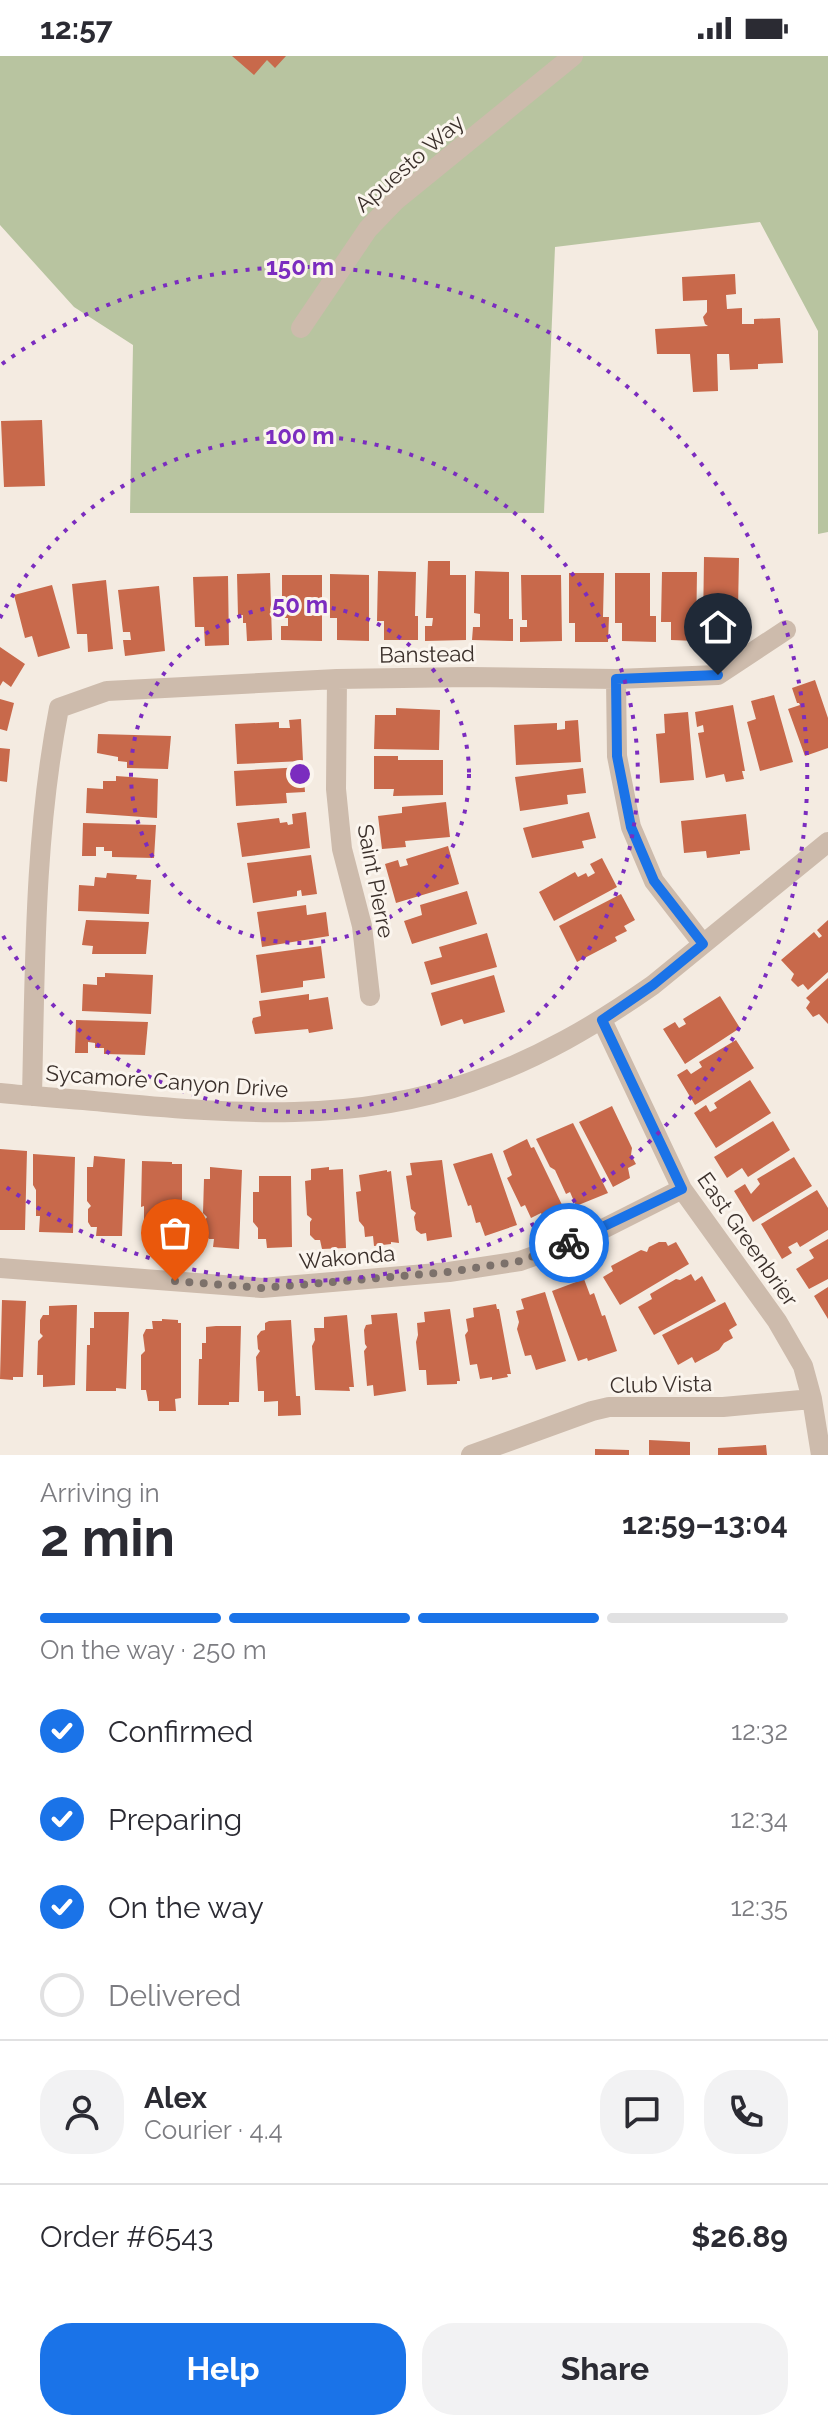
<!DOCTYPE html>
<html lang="en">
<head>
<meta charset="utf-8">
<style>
	body { margin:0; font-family:Raleway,sans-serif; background:#f2f2f3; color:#2b2b33; height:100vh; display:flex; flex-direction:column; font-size:30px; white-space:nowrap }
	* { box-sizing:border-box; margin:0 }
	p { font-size:26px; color:#7c7c81 }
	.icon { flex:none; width:44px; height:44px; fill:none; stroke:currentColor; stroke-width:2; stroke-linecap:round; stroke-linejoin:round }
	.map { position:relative; height:1399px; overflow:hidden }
	.details { display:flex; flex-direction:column; background:#fff; flex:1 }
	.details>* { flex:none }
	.pin { position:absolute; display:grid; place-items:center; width:68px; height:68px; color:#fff; margin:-82px -34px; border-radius:50% 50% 50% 0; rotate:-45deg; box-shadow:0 0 8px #0007 }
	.pin .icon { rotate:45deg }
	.courier { position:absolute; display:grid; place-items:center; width:80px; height:80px; margin:-40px; border:6px solid #1a73e8; border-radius:50%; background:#fff; color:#222; box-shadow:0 2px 10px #0007 }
	.head em { font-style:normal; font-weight:700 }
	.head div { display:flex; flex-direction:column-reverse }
	.head { display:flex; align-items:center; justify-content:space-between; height:136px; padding:0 40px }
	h1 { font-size:52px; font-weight:700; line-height:60px }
	.bar { display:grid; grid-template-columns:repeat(4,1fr); gap:12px 8px; align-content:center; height:96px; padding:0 40px }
	.bar i { height:10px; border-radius:6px; background:#e1e1e2 }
	.bar .selected { background:#1a73e8 }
	.bar p { grid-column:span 4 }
	.line { display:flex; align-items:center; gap:20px; padding:0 40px; border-top:2px solid #e1e1e2 }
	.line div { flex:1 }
	.round { display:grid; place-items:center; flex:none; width:84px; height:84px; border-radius:32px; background:#f2f2f3 }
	ol { padding:0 40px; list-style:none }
	li { display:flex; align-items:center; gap:24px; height:88px }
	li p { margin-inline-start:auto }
	li .icon { padding:8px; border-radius:50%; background:#1a73e8; color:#fff; stroke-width:4 }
	li:last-child { color:#7c7c81 }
	li i { width:44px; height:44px; border:4px solid #e1e1e2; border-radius:50% }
	.action { display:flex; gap:16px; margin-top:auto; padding:16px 40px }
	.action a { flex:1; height:92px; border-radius:32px; background:#1a73e8; color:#fff; font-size:32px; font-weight:700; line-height:92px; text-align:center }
	.action a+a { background:#f2f2f3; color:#2b2b33 }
	.status { display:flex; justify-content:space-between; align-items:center; height:56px; padding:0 40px; background:#fff; direction:ltr }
	.status svg { height:22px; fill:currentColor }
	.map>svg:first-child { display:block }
	.green { fill:#b8c4a0 }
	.building { fill:#c8694b }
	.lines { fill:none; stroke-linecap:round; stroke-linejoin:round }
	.street { stroke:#cdbbac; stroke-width:20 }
	.done { stroke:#7c716b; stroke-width:8; stroke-dasharray:0 14.4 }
	.route { stroke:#1a73e8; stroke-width:10 }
	.ring { fill:none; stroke:#7b2cbf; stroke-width:4; stroke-dasharray:4 8 }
	.labels { text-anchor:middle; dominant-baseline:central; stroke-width:6; stroke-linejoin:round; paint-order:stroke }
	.street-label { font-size:22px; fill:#3b302b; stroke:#fbf5ee }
	.centre { fill:#7b2cbf; stroke:#fbf5ee; stroke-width:4 }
	.ring-label { font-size:24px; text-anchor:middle; font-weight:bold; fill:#7b2cbf; stroke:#fbf5ee; stroke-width:6; stroke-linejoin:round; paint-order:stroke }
</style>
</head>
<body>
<div class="status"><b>12:57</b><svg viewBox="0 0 49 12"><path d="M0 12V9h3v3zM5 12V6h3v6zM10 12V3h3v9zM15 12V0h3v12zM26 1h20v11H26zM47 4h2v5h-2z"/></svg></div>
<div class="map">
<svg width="828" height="1399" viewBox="0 0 828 1399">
	<rect width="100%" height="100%" fill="#f4ebe1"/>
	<path class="green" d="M0,0h828v476l-10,2v-203l-58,-109 -205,25 -11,266h-414l3,-168 -59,-38 -74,-82z"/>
	<path class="building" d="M232,0h54l-11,12 -8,-8 -13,15z
		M735,218l1,20 -10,1 1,14 15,-1v16h12v-5l26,-1 3,45 -25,1v5l-28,1 -1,-16h-12l1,37 -25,1 -3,-38h-33l-2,-25 53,-3 -3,-2 -2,-7 4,-5v-12l-24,1 -1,-24z
		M42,364l3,66 -41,1 -3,-66z
		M704,501l35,1 -1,51h-10l-1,18h-24z
		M428,505h22v14h16v65l-41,1v-15h7l1,-8h-7z
		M378,515l38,1 -1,44h3v24h-34v-19h-7z
		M475,515l34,1v47h4v22l-41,-1 1,-13h7v-13l-6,-1z
		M662,516h35l-1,69 -25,-1v-18h-10z
		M270,517l2,67 -25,1 -1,-18h-3v-8l-5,1 -1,-42z
		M569,517h35l-1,44h6l-1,25h-33v-19h-6z
		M615,517h35v43h6v26l-34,-1v-18h-7z
		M330,518l39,1v66l-32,-1v-22h-7z
		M282,519h40v66l-41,-1v-14h7v-8h-6z
		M521,519h40l1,66 -42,1v-15h7v-7h-5z
		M228,520l1,69 -24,1 -1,-19h-9l-2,-50z
		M106,524l7,69 -25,3 -1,-18h-10l-5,-50z
		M52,529l18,63 -32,9 -6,-21 -7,2 -11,-43z
		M159,530l6,65 -40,5 -2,-16h8l-1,-8h-7l-5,-42z
		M0,591l25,17 -14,23 -8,-6 -3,5z
		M815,624l13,38v30l-23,8 -17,-47 12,-4 -1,-2h-2l-5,-15z
		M774,639l19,67 -33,9 -13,-49 9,-3 -5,-18z
		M0,643l14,4 -7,28 -7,-2z
		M733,649l12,66h-3l2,8 -18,3 -2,-8 -18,4 -8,-45 6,-1 -1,-7 -6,2 -2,-15z
		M396,652l44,2 -1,40 -65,-1 1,-34h21z
		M688,656l6,68 -34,3 -4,-49 9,-1 -1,-19z
		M301,663l2,42 -66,3 -2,-40 44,-2v6h11l-1,-8z
		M578,664l3,42 -65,3 -2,-40 43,-2v7l8,-1v-8z
		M98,678l73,2 -3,33 -41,-1v-6l-9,-1v-4l-21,-4z
		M0,692l10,1 -3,33 -7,-1z
		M374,700h24v4h45v35l-50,1 1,-7h-20z
		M303,711l2,25 -19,1 1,10 -51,3 -2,-35z
		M583,712l3,25 -19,2 1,9 -48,7 -5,-34z
		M116,720l42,3 -1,39 -71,-5 1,-25 16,1v-8h13z
		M446,746l4,35 -45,4 1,6 -24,2 -4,-33 24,-3v-6z
		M306,756l4,36 -68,9 -5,-34 42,-5 1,5 7,-1 1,3 5,-1 -1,-10z
		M589,756l7,26 -14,3 2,7 -52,10 -9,-30z
		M746,758l4,36 -10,1v3l-33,4 -1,-7 -22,2 -3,-32z
		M83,767l73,2 -2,33 -42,-1v-6h-8v-4h-8v9h-14z
		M448,790l11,38 -63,19 -11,-39 13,-4 2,7 8,-2 -2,-6z
		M311,799l6,39 -15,2 -1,-6 -4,1v5l-44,7 -6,-40z
		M602,802l15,29 -63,34 -15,-29 36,-20 3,5 8,-4 2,4 7,-4 -5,-9z
		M107,817l30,2 -1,4 15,1 -2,34 -71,-3 1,-26 15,1 1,-9 11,1z
		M467,835l10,33 -65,20 -8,-23 18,-6 -2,-10z
		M621,838l14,26 -11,6 3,5 -12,6 2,4 -40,21 -18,-36z
		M306,849l1,10 19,-3 3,24 -67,11 -5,-35z
		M86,864l63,2 -3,32h-54l1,-8 -11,-1z
		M828,864v52l-20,18 -5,-6 -5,3 -7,-7 3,-6 -13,-14 33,-28 5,6 3,-2 -5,-6z
		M487,877l10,34 -66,18 -7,-23 18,-5 -3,-10z
		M321,890l4,32 -22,3v6l-42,6 -5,-38z
		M105,917l48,2 -2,39 -69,-3 1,-27 14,1v-8h8z
		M494,919l11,37 -41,12 -2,-5 -21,7 -10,-33z
		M828,922v46l-9,-10 -6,3 -7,-9 4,-6 -4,-4z
		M309,938v6l19,-3 5,32 -24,4 -1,-4 -53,5 -3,-12 1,-4 8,-2 -2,-15z
		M720,940l20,32 -55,36 -22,-35 12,-7 4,6 7,-4 -3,-5z
		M76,964l72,2 -3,33 -41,-1v-6h-9v-5l-7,-1v11h-13z
		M736,984l18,28 -59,37 -18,-30 10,-6 4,5 11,-7 -3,-5z
		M750,1024l21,33 -55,35 -22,-35 12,-8 4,7 7,-4 -3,-5z
		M612,1050l20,42 -1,7 5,9 -8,4 2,10 -17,9 -34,-65z
		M773,1065l17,29 -42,27 -6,-9 -15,10 -13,-21z
		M573,1067l35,70 -32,13 -6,-14 -4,2 -11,-24 -5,-3 -14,-28z
		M527,1083l4,9 3,-1 31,64 -20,11 -4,-9 -10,5 -6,-13 -4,2 -14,-29 5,-3 -9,-24z
		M0,1093l27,2 -2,79h-25z
		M492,1097l25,72 -32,11 -5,-14 -4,1 -5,-18 -3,1 -15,-42z
		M33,1098l42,3 -2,76 -34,-1 1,-16h-4v-26l-3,-5z
		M94,1100l31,3 -3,77h-26l1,-9h-6l-3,-5v-13l3,-3 -4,-5v-34h6z
		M794,1101l18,29 -59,36 -19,-31 11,-7 6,10 9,-10 -3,-5z
		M442,1104l10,77 -25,4 -1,-8 -5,1 -5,-4 -2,-13 2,-4 -5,-4 -5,-33 6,-1 -2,-12z
		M142,1105l30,1v2h10v77l-34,-3v-15h-4v-17l-3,1z
		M210,1111l32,3 -3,79 -26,-2 1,-8h-5l-4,-5v-14l2,-3 -4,-4 1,-34h6z
		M329,1111v3l14,-1 3,79 -24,1 -2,-9h-5l-5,-5v-13l2,-3 -5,-4 -2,-34 6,-1v-11z
		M387,1114v2l4,-1 8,72 -8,-1v2l-17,2 -1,-10 -8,1 -1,-10 -5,-6 -3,-29 5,-1 -2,-16z
		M259,1120h32l1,71 -25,1 -1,-9h-8v-11l-5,-6v-30h6z
		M817,1134l11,18v22l-28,17 -3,-5 -9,5 4,6 -10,6 -21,-35z
		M828,1183v40l-19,10 -13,-20 18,-11 -5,-8z
		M659,1186h7l2,4 8,-4 13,22 -69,41 -17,-28 10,-6 -2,-5 30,-16 6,2 2,-5z
		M691,1218l4,7 7,-5 14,25 -62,34 -16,-28 14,-8 -2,-5 26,-15 4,1z
		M584,1223l6,16 4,-2 8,23 3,-1 12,36 -29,10 -1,-3 -9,3 -26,-70z
		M828,1231v32l-14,-23z
		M545,1236l21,69 -30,9 -5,-15 -6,1 -8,-27 2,-7 -3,-11 8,-2 -3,-10z
		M2,1244l24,1 -3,76h-10v3l-13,-1z
		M725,1246l12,23 -8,5 4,8 -9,5 -5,7 -24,13 -3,-6 -14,8 -16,-30z
		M496,1248l1,5h2l12,65h-4l1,3 -16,3v-3l-12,2 -3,-15 -7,1 -5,-30 3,-4 -2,-12 8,-2 -1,-9z
		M72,1249h5l-2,80 -32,2v-12h-6l1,-34 5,-5 -3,-3v-13l3,-5h6v-9z
		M450,1253l10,72h-3v3l-30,1 -1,-15h-7l-3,-28 2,-7 -1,-12 8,-1 -1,-10z
		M94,1256h35l-3,77 -10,-1v3h-30l1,-46h3v-17h4z
		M397,1257l9,78 -32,5 -1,-11 -6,1 -3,-35 3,-4 -2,-3 -1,-14 2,-5 6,-1 -1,-9z
		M347,1259l7,72h-5l1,4 -35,-1 -3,-44 3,-6 -1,-12h10v-11z
		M162,1263l16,1v3h3v75l-6,1 1,12h-17v-10h-11l-2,-11h-5v-35l4,-4 -2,-16 3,-6h7l-1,-8h10z
		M291,1264l5,76h4l1,19 -23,1v-15l-14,1v-11h-6l-2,-34 4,-6 -2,-2 -1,-13 4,-5 4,-1v-7l4,-2z
		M216,1270h25l-2,76h-10v3h-31l1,-46h3v-16h4v-16z
		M649,1384l41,2v13h-41z
		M766,1389l1,10h-49v-7z
		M595,1393l34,1v5h-34z"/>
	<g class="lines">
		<path class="street" d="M301,272l67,-99 27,-28 178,-145
			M337,623l-1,110 6,60 20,77 8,70
			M616,623l1,77 14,71 23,54 49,63
			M602,964l80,169 95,132 26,45 9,33 9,56
			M0,1037c38,4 77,6 115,10 119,11 241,20 356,-21 67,-23 125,-57 182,-97l175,-143
			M32,1040c3,-129 2,-260 27,-388l48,-17 230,-12 132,-2 147,2 102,-4 68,-45
			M0,1212l262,20 187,-16 71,-11 65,-23 97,-49
			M471,1399l121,-44 17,-4h114l89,-8"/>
	</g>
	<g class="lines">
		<path class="done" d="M175,1225l87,7 187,-16 71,-11 49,-18"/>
		<path class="route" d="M569,1187l113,-54 -80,-169 51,-35 50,-41 -49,-63 -23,-54 -14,-71 -1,-77 102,-4"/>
	</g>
	<g class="ring">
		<circle cx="300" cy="718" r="169"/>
		<path d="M0 562A338 338 0 1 1 0 874"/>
		<path d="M2 308A507 507 0 1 1 2 1128"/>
	</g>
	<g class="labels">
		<g class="street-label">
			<text transform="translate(409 107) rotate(-41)">Apuesto Way</text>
			<text transform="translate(427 598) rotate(-1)">Banstead</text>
			<text transform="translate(376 825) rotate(79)">Saint Pierre</text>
			<text transform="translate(167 1025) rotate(4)">Sycamore Canyon Drive</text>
			<text transform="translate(748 1183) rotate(55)">East Greenbrier</text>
			<text transform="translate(347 1201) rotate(-5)">Wakonda</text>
			<text transform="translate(661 1328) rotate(-1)">Club Vista</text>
		</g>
	</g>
	<circle cx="300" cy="718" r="12" class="centre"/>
	<g class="ring-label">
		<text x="300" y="219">150 m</text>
		<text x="300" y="388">100 m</text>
		<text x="300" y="557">50 m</text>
	</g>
</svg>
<div class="pin" style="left:175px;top:1225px;background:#ea580c"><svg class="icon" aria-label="bag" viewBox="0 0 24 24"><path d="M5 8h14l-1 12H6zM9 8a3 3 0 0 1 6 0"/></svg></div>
<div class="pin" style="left:718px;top:619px;background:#1f2937"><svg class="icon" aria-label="home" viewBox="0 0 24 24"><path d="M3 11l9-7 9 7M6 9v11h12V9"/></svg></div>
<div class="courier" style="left:569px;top:1187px"><svg class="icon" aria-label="bike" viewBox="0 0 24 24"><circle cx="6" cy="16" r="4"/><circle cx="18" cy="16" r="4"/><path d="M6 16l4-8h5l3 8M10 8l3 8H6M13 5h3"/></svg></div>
</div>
<section class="details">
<div class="head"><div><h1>2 min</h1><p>Arriving in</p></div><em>12:59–13:04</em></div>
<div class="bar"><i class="selected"></i><i class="selected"></i><i class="selected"></i><i></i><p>On the way · 250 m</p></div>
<ol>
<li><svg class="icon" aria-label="check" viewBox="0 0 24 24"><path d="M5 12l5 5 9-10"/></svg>Confirmed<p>12:32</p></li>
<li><svg class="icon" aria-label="check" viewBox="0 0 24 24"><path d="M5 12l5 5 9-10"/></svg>Preparing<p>12:34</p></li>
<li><svg class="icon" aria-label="check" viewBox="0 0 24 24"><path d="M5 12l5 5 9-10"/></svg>On the way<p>12:35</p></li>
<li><i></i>Delivered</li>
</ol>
<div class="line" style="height:144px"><a class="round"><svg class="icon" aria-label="person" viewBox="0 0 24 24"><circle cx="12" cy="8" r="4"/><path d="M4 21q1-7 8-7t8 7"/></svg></a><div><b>Alex</b><p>Courier · 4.4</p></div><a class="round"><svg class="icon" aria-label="chat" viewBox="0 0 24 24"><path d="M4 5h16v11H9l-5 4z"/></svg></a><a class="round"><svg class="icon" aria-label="phone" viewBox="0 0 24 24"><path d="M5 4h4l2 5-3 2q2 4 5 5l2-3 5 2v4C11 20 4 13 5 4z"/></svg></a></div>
<div class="line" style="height:104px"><div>Order #6543</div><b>$26.89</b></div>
<div class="action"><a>Help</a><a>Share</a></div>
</section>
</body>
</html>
